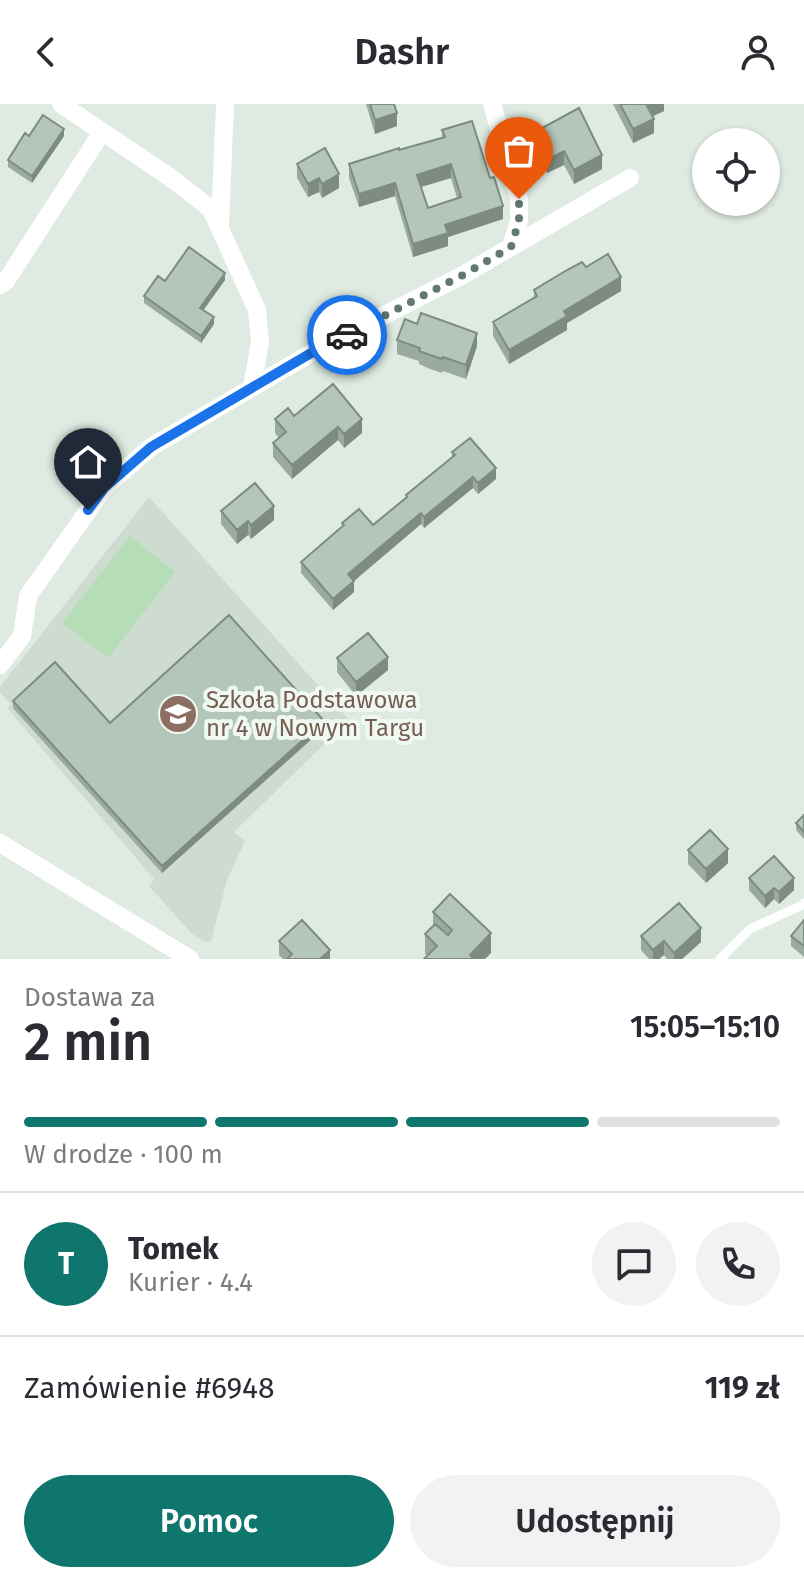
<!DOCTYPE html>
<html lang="pl">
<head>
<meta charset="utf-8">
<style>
	body { margin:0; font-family:"Fira Sans",sans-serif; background:#f2f2f3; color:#2b2b33; height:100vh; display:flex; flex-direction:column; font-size:30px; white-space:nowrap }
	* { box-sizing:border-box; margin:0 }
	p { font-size:26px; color:#7c7c81 }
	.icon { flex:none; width:44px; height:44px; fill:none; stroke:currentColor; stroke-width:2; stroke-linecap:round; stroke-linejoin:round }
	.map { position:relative; height:855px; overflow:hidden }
	.details { display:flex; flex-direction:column; background:#fff; flex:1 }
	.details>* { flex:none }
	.buttons { position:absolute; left:692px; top:24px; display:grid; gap:16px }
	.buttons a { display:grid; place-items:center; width:88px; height:88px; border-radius:50%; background:#fff; box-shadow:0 2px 6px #0004; font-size:40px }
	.pin { position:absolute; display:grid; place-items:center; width:68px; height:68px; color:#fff; margin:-82px -34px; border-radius:50% 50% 50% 0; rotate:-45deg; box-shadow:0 0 8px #0007 }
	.pin .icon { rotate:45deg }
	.courier { position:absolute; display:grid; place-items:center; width:80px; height:80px; margin:-40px; border:6px solid #1a73e8; border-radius:50%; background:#fff; color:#222; box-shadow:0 2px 10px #0007 }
	.summary em { font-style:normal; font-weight:600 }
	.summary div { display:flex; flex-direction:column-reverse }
	.summary { display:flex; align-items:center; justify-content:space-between; height:136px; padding:0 24px }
	h1 { font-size:52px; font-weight:600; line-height:60px }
	.bar { display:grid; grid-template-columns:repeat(4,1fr); gap:12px 8px; align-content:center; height:96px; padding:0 24px }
	.bar i { height:10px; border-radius:6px; background:#e1e1e2 }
	.bar .on { background:#0f766e }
	.bar p { grid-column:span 4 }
	.line { display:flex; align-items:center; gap:20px; padding:0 24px; border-top:2px solid #e1e1e2 }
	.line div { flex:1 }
	.round { display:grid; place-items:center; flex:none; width:84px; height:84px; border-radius:42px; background:#f2f2f3 }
	.cta { display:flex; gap:16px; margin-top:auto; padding:16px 24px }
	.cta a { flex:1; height:92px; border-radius:48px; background:#0f766e; color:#fff; font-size:32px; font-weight:600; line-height:92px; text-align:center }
	.cta a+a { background:#f2f2f3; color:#2b2b33 }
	header { display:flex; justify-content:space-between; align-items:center; height:104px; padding:0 24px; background:#fff; font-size:36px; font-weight:600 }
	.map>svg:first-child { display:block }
	.built { fill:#cddbd0 }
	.green { fill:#b6deb6 }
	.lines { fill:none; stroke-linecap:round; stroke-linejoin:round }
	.service { stroke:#fff; stroke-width:9 }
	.minor { stroke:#fff; stroke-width:18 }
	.wall { fill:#9baaa0; fill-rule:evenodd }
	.shaded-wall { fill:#7e8b82 }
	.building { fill:#b4c6ba; stroke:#7e8b82; stroke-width:2; fill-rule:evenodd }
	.done { stroke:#62796c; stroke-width:8; stroke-dasharray:0 14.4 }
	.route { stroke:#1a73e8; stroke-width:10 }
	.labels { text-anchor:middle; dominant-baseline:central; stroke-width:8; stroke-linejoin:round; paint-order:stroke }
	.education-label { font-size:24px; fill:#785e54; stroke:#eff8f1; text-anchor:start }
</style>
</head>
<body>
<header><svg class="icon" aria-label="back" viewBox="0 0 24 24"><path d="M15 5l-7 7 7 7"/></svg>Dashr<svg class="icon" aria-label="person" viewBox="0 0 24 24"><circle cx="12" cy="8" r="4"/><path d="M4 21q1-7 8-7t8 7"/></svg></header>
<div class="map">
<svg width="804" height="855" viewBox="0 0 804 855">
	<rect width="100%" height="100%" fill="#dfebe2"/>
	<path class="built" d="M149,393l200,223 -115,112 11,9 -18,39 -16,61 -5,1 -14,-8 -43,-48 5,-7 -147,-171 4,-4 -11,-11v-6z"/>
	<path class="green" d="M130,432l45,36 -67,86 -46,-35z"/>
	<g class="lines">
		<path class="service" d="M720,855l30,-30 50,-23 4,-3"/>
		<path class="minor" d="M61,0l110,74 40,31 46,101 3,32 -8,46
			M492,0l27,95v22l-8,26
			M220,121l5,-121
			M0,181l6,-4 96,-149
			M0,561l22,-29 6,-40 76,-108 47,-41 167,-98 145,-74 167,-97
			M0,739l190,116"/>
	</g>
	<path class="wall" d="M366,0h28l3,22 -22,8z
		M613,0h51v7l-11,5 1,17 -21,10z
		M442,26l61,89 -55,18v9l-35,11 -18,-61 -36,11 -10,-29v-14l93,-26zM451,74l6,20 -29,10 -7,-21z
		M533,29l69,36 -28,15 -10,-19 -17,8 -14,-26z
		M29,32h35l-32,47 -24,-16v-7z
		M297,60l42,24 -17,10 -3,-6 -11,5 -11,-19z
		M586,163l35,24 -54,32v7l-58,34 -16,-28v-14l41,-24v-8z
		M225,176l-22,30 11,14 -13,19 -57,-40v-7l21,-15z
		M417,220l60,22 -11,33 -23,-8 -1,2 -12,-4 -11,-5v-3l-22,-7v-14z
		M294,312l68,17 -18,15 -6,-8 -46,39 -19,-22v-14l6,-5 -4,-5v-14z
		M452,348l44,27 -18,15 -5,-6 -49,40 -3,-4 -67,57v11l-21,18 -32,-37v-11l41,-36v-3l31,2 33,-27v-3l46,-38z
		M221,407l53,9 -23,19 -3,-4 -11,9 -16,-20z
		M337,554l51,12 -32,26 -19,-24z
		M13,597l97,22 214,5 -162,145 -149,-165z
		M804,711v24l-8,-9v-7z
		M688,746l40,13 -22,20 -18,-19z
		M749,774l45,12 -15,14 -5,-5 -9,9 -16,-18z
		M433,808l58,41 -64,3 -2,-2v-20l8,-8z
		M804,816v37l-13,-11v-10z
		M641,832l60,6 -19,17h-15l-3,-4 -5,4h-10l-8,-9z
		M279,837l51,18h-47l-4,-4z"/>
	<path class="shaded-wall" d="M650,0h14v7l-17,8v-13z
		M397,9v13l-22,8v-14z
		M654,15v14l-21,10v-14z
		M64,25v7l-32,47v-7z
		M564,47v14l-17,8v-13z
		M602,51v14l-28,15v-14z
		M451,60v14l-34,10v-13z
		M339,70v14l-17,10v-14z
		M319,74v14l-11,5v-13z
		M395,79v13l-36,11v-13z
		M503,102v13l-55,18v9l-35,11v-13l32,-19z
		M225,169v7l-25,35v-7z
		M621,173v14l-54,32v7l-58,34v-14l55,-39z
		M214,213v7l-13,19v-7z
		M477,229v13l-11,33v-14z
		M362,315v14l-18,15v-14z
		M338,323v13l-46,39v-14z
		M496,364v11l-18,15v-11z
		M473,373v11l-49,40v-11z
		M274,402v14l-23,19v-14z
		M421,409v11l-73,62v-12z
		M248,417v14l-11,9v-14z
		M354,477v11l-21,18v-11z
		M388,553v13l-32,26v-14z
		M324,617v7l-162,145v-7z
		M728,745v14l-22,20v-14z
		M794,774v12l-15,14v-12z
		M774,784v11l-9,9v-12z
		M701,824v14l-19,17h-8v-6z
		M491,829v20l-6,6h-15v-4z
		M664,837v14l-5,4h-6v-9z
		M330,846v9h-10z"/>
	<path class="building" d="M370,0h24l3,9 -22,7z
		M620,0h30l-3,2 7,13 -21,10z
		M579,4l23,47 -28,15 -10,-19 -17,9 -14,-27z
		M43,11l21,14 -32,47 -24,-16 17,-27 4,3z
		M472,17l18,57 4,-1 9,29 -58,19 3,8 -35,11 -18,-61 -36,11 -10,-30 50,-16v2l46,-13 -3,-7zM451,60l10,33 -33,11 -11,-33z
		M325,44l14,26 -17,10 -3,-6 -11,6 -11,-20z
		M189,143l36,26 -25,35 14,9 -13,19 -57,-40 14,-20 7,5z
		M608,150l13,23 -57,34 3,5 -58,34 -16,-28 44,-26 -3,-6 33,-20 15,-8 4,5z
		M421,209l56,20 -11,32 -23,-8 -1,2 -12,-4 -11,-4 1,-3 -23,-8 8,-21 12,5z
		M333,280l29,35 -18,15 -6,-7 -46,38 -19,-22 13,-11 -11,-13 13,-11 6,8z
		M470,334l26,30 -18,15 -5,-6 -49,40 -3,-4 -73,61 6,7 -21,18 -32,-37 43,-37 -2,-2 17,-14 14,16 34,-28 -1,-2 49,-40 -3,-3z
		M255,379l19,23 -23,19 -3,-4 -11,9 -16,-19z
		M229,511l95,106 -162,145 -149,-165 42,-39 55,61z
		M368,529l20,24 -32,25 -19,-24z
		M804,711v17l-8,-9z
		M710,726l18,19 -22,20 -18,-19z
		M774,752l20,22 -15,14 -5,-4 -9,8 -16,-18z
		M450,790l41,39 -21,22 4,4h-50l13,-13 -12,-12 10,-10 13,11 4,-5 -19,-18z
		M679,799l22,25 -27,25 -10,-12 -11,9 -12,-14z
		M302,816l28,30 -10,9h-33l5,-5 -13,-13z
		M804,816v26l-13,-10z"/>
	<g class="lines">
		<path class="done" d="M347,231l116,-60 48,-28 8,-26v-22"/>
		<path class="route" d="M88,406l16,-22 47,-41 167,-98 29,-14"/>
	</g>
	<defs>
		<symbol id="school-disc" viewBox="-11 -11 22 22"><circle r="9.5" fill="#8d6e63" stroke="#eff8f1"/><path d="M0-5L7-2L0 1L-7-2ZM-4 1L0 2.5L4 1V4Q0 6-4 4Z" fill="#fff"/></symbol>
	</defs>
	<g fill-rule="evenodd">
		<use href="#school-disc" x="156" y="588" width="44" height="44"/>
	</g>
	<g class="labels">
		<g class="education-label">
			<text x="206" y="596">Szkoła Podstawowa<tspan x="206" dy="28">nr 4 w Nowym Targu</tspan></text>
		</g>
	</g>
</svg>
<div class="buttons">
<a><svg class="icon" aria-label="locate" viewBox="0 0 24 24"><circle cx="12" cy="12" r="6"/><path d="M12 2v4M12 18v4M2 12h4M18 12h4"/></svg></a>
</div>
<div class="pin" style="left:519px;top:95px;background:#ea580c"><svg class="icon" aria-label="bag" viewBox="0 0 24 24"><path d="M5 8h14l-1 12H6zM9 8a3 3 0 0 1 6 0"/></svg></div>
<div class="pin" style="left:88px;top:406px;background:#1f2937"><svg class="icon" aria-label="home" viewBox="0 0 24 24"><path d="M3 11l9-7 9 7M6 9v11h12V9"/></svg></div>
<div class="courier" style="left:347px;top:231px"><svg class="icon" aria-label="car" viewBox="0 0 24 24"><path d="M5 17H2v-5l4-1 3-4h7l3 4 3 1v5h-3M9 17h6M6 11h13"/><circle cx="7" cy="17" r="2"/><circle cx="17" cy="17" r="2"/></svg></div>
</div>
<section class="details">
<div class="summary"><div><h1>2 min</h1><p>Dostawa za</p></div><em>15:05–15:10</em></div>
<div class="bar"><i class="on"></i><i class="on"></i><i class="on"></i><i></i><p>W drodze · 100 m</p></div>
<div class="line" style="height:144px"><b class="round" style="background:#0f766e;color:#fff">T</b><div><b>Tomek</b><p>Kurier · 4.4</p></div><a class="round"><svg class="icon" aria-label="chat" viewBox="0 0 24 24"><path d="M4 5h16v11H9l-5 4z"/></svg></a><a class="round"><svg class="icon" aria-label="phone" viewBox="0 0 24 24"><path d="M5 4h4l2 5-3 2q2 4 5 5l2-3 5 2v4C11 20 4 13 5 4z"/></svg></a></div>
<div class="line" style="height:104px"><div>Zamówienie #6948</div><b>119 zł</b></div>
<div class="cta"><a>Pomoc</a><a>Udostępnij</a></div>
</section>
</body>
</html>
